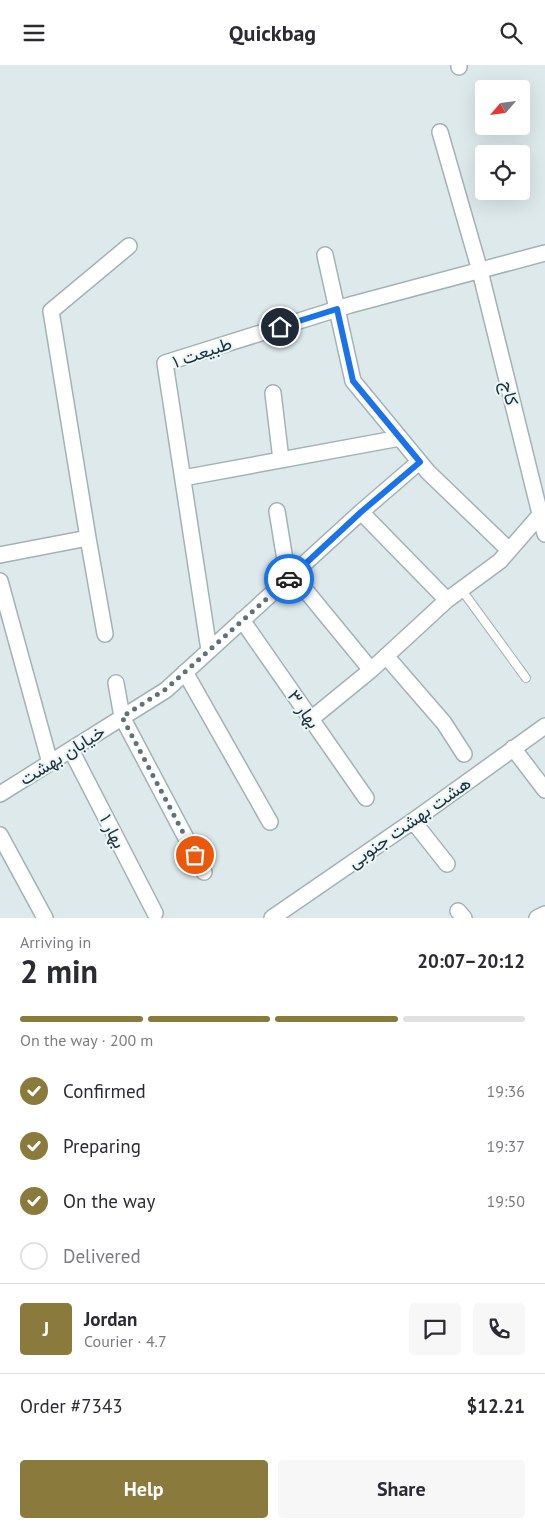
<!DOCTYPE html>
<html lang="en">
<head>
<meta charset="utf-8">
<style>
	body { margin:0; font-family:"PT Sans",Vazirmatn,sans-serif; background:#f7f7f7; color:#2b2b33; height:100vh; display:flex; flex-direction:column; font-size:19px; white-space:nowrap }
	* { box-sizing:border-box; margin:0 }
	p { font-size:16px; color:#7c7c81 }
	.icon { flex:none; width:28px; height:28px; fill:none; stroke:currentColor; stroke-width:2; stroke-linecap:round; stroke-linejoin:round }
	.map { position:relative; height:853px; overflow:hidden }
	.details { display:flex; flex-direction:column; background:#fff; flex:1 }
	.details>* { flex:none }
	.needle { width:32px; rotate:242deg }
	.fabs { position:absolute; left:475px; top:15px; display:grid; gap:10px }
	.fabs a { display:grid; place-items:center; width:55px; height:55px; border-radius:5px; background:#fff; box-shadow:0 5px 20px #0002; font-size:25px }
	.pin { position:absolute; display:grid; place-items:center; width:42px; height:42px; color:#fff; margin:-21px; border:2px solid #fff; border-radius:50%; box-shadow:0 1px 5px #0007 }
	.courier { position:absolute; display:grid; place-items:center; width:50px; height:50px; margin:-25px; border:4px solid #1a73e8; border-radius:50%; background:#fff; color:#222; box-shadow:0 1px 6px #0007 }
	.headline em { font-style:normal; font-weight:700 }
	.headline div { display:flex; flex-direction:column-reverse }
	.headline { display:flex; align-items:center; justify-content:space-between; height:85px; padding:0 20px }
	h1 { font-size:32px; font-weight:700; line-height:38px }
	.bar { display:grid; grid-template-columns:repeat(4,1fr); gap:8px 5px; align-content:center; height:60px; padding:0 20px }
	.bar i { height:6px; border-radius:4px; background:#e1e1e2 }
	.bar .current { background:#8a7b3c }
	.bar p { grid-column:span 4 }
	.line { display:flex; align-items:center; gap:12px; padding:0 20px; border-top:1px solid #e1e1e2 }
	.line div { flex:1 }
	.round { display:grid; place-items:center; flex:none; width:52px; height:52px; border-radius:5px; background:#f7f7f7 }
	ol { padding:0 20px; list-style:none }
	li { display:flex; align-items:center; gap:15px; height:55px }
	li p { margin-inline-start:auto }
	li .icon { padding:5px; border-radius:50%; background:#8a7b3c; color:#fff; stroke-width:4 }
	li:last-child { color:#7c7c81 }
	li i { width:28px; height:28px; border:2px solid #e1e1e2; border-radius:50% }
	.action { display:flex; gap:10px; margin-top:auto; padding:10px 20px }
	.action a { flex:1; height:58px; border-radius:5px; background:#8a7b3c; color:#fff; font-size:20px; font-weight:700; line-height:58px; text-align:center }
	.action a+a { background:#f7f7f7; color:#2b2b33 }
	header { display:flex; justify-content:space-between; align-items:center; height:65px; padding:0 20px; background:#fff; font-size:22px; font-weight:700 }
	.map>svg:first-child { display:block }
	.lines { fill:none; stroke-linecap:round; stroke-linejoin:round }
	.lane-casing { stroke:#a3b2b6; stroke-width:10 }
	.street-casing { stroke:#a3b2b6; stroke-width:18 }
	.lane { stroke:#fff; stroke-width:8 }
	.street { stroke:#fff; stroke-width:15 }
	.done { stroke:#607279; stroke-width:5; stroke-dasharray:0 9 }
	.route { stroke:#1a73e8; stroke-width:6 }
	.labels { text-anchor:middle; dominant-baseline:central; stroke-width:4; stroke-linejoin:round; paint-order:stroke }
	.street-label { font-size:18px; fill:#1d323b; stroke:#edf6f7 }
</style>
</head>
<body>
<header><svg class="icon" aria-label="menu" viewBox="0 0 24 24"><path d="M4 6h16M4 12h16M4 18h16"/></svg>Quickbag<svg class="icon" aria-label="search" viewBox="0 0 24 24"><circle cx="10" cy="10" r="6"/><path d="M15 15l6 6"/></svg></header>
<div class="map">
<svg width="545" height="853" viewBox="0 0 545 853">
	<rect width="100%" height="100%" fill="#dde9eb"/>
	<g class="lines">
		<defs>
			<path id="lane" d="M461,524l65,89"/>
			<path id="street" d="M459,0v2
				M440,67l40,139 65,263
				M325,190l28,126 75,91 81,78
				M273,328l8,67
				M183,413l217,-40
				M277,446l8,49 8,15 78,95
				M361,447l86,88
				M0,490l88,-17
				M0,516l50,182
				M242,555l124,178
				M105,569l-17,-96 -37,-227 78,-65
				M209,585l-44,-287 185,-58 195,-52
				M386,591l58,67 20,31
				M185,607l85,150
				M116,618l6,34 82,155
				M311,654l60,-49 76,-70 53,-39 40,-46
				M513,683l32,42
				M71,685l84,163
				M0,729l166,-104 195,-178 58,-50
				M413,756l34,43
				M0,770l45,83
				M458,846l6,7
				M272,853l141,-97 132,-95
				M537,853l8,-4"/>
		</defs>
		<use href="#lane" class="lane-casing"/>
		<use href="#street" class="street-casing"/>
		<use href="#lane" class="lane"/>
		<use href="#street" class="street"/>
	</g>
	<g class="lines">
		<path class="done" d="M195,790l-73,-138 44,-28 123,-110"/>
		<path class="route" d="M280,262l57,-18 16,72 67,81 -59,50 -72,67"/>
	</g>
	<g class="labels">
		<g class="street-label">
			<text transform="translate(202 287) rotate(-19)">طبیعت ۱</text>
			<text transform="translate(510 328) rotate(76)">کاج</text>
			<text transform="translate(304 644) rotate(55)">بهار ۳</text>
			<text transform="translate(62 690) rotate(-32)">خیابان بهشت</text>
			<text transform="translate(409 757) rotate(-35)">هشت بهشت جنوبی</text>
			<text transform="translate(113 766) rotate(63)">بهار ۱</text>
		</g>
	</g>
</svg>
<div class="fabs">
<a><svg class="needle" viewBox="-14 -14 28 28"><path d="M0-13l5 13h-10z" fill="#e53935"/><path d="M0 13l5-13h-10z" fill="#7c7c81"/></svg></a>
<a><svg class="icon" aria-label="locate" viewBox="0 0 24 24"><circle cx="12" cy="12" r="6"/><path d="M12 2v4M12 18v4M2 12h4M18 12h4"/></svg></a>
</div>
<div class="pin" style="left:195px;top:790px;background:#ea580c"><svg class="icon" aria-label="bag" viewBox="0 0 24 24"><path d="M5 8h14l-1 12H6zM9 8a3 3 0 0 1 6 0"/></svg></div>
<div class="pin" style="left:280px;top:262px;background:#1f2937"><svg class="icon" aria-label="home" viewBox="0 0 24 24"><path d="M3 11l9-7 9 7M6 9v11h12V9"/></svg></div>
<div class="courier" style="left:289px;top:514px"><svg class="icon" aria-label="car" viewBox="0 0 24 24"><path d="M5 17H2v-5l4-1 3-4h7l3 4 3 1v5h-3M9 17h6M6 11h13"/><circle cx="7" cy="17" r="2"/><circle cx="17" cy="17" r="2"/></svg></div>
</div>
<section class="details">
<div class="headline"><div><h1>2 min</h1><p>Arriving in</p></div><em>20:07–20:12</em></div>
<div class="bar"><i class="current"></i><i class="current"></i><i class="current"></i><i></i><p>On the way · 200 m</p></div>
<ol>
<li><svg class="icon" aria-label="check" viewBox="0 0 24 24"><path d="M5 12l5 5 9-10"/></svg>Confirmed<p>19:36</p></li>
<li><svg class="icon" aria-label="check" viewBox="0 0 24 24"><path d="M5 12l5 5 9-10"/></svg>Preparing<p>19:37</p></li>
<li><svg class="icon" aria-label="check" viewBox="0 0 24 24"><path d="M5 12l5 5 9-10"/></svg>On the way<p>19:50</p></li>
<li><i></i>Delivered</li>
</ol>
<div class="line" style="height:90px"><b class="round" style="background:#8a7b3c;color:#fff">J</b><div><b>Jordan</b><p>Courier · 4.7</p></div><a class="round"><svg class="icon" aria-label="chat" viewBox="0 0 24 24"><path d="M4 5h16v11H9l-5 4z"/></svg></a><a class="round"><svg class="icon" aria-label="phone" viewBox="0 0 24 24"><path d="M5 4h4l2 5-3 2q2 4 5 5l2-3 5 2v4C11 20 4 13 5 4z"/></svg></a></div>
<div class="line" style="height:65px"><div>Order #7343</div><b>$12.21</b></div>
<div class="action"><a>Help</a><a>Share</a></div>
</section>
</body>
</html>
